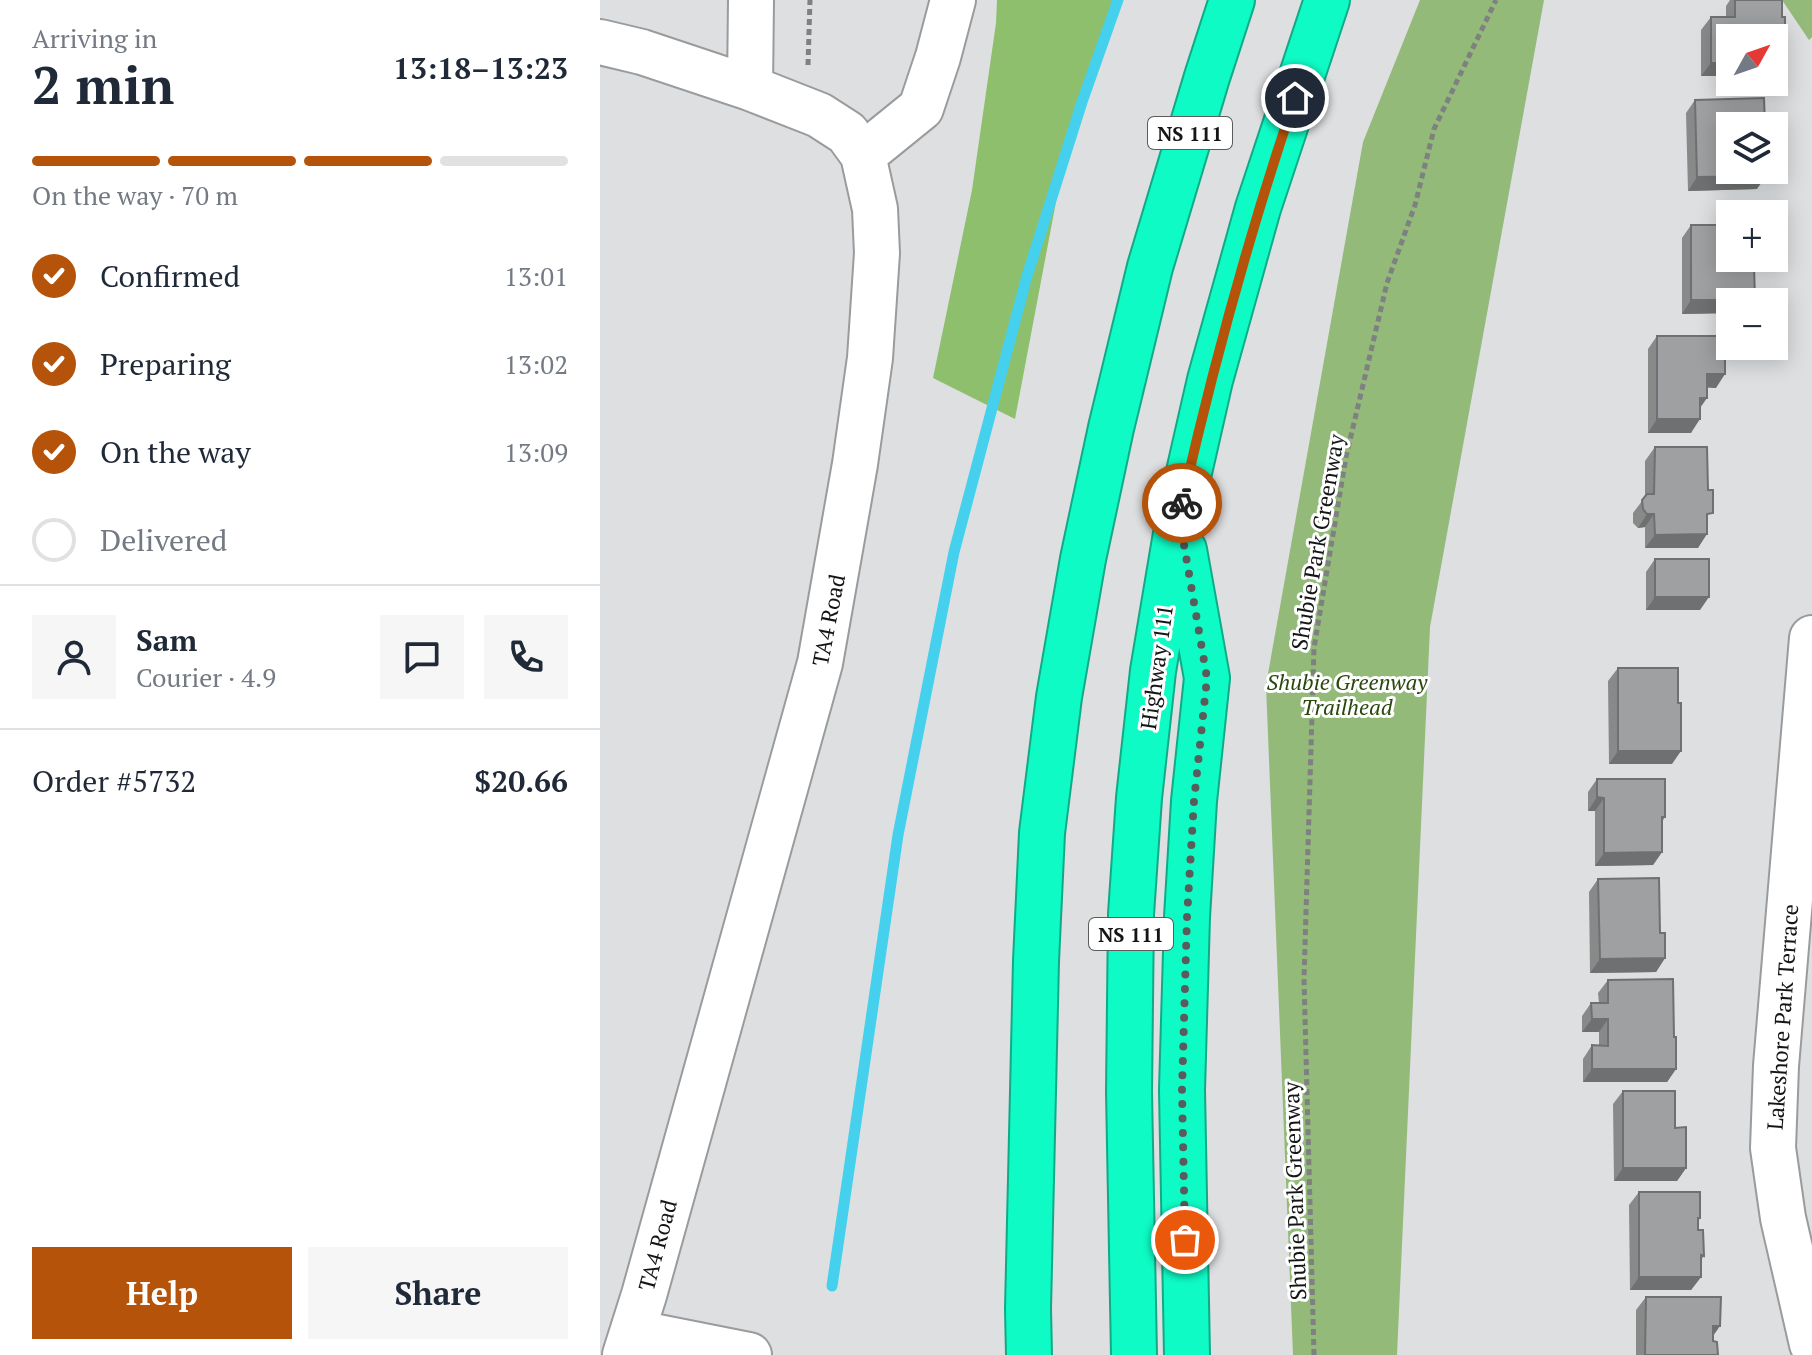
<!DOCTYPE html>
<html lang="en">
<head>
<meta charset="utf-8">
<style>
	body { margin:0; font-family:"PT Serif",serif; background:#f6f6f7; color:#1f2937; height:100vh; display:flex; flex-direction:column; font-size:30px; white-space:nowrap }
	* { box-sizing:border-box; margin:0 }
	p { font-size:26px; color:#747a83 }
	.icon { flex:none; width:44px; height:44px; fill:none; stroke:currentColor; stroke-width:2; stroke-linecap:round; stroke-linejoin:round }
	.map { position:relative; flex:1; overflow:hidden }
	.sheet { display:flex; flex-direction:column; background:#fff; width:600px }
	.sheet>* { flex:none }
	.needle { width:52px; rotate:50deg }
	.fabs { position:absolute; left:1116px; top:24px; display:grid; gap:16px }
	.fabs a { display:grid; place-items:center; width:72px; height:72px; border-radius:0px; background:#fff; box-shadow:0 4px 20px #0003; font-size:40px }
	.pin { position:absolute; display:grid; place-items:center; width:68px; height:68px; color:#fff; margin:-34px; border:4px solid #fff; border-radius:50%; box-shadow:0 2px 8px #0007 }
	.courier { position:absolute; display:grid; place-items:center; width:80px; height:80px; margin:-40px; border:6px solid #b45309; border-radius:50%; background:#fff; color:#222; box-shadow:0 2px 10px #0007 }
	.summary em { font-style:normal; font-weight:800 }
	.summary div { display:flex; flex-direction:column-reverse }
	.summary { display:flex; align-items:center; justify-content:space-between; height:136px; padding:0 32px }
	h1 { font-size:52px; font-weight:800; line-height:60px }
	.bar { display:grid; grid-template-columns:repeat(4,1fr); gap:12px 8px; align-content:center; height:96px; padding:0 32px }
	.bar i { height:10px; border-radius:6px; background:#e0e1e3 }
	.bar .on { background:#b45309 }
	.bar p { grid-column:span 4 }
	.line { display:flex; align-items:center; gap:20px; padding:0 32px; border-top:2px solid #e0e1e3 }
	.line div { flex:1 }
	.round { display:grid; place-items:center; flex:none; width:84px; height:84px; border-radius:0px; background:#f6f6f7 }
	ol { padding:0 32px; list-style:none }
	li { display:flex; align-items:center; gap:24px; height:88px }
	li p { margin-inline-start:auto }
	li .icon { padding:8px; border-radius:50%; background:#b45309; color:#fff; stroke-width:4 }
	li:last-child { color:#747a83 }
	li i { width:44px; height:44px; border:4px solid #e0e1e3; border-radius:50% }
	.button { display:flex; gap:16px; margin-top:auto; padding:16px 32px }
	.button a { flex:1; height:92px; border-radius:0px; background:#b45309; color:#fff; font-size:32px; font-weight:800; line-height:92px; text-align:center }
	.button a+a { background:#f6f6f7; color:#1f2937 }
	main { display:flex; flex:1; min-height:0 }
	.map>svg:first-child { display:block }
	.green { fill:#93ba79 }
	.forest { fill:#8ebf6d }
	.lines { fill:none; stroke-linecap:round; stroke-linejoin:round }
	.stream { stroke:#45d1ed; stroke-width:11 }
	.minor-casing { stroke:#9a9b9d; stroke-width:48 }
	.highway-casing { stroke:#10aa87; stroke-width:48 }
	.path { stroke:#7e8081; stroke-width:5; stroke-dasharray:6 4; stroke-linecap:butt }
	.minor { stroke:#fff; stroke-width:44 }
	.highway { stroke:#0efbc5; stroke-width:44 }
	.wall { fill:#888a8a }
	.shaded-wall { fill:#6f7071 }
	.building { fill:#9ea0a1; stroke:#6f7071; stroke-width:2 }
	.done { stroke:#5a5c5c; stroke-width:8; stroke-dasharray:0 14.4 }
	.route { stroke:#b45309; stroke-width:10 }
	.labels { text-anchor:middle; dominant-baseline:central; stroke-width:6; stroke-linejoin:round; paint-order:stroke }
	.shield { fill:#fff; stroke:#5a5b5b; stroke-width:2 }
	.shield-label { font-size:20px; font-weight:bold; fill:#141515 }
	.street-label { font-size:22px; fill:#141515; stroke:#fff }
	.park-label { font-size:22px; font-style:italic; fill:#29480e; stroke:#fff }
</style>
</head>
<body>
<main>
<section class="sheet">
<div class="summary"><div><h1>2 min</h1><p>Arriving in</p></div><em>13:18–13:23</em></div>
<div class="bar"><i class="on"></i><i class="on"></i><i class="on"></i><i></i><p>On the way · 70 m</p></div>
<ol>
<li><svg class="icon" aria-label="check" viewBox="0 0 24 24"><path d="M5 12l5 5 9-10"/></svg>Confirmed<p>13:01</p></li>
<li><svg class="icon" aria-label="check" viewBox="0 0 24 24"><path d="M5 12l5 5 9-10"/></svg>Preparing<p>13:02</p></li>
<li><svg class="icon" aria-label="check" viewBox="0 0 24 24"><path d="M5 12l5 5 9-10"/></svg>On the way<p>13:09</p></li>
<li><i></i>Delivered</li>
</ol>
<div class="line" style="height:144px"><a class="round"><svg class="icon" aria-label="person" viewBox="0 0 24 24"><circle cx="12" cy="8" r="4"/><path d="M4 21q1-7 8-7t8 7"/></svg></a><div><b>Sam</b><p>Courier · 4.9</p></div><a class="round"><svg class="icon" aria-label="chat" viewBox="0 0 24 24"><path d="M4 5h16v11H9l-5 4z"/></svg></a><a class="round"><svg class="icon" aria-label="phone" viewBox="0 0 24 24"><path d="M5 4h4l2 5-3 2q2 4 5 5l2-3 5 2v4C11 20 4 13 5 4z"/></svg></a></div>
<div class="line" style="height:104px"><div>Order #5732</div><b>$20.66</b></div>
<div class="button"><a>Help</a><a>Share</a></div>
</section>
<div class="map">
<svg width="1212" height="1355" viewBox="0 0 1212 1355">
	<rect width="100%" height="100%" fill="#dddfe1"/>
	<path class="green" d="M820,0h124l-114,627 -33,728h-104l-27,-670 97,-543z
		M1182,0h30v37l-3,3z"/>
	<path class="forest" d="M397,0h116l-51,170 -47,249 -82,-41 39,-188 24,-167z"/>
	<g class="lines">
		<path class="stream" d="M232,1286l66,-451 56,-283 73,-276 55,-174 36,-102"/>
		<defs>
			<path id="minor" d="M0,42l42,10 108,36 69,27 28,18 16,22 12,54 2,44 -7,105 -15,106 -35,199 -176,632 -19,60
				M150,88l1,-88
				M263,155l58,-47 17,-51 15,-57
				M1212,638l-36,428 -3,82 10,70 29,126
				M33,1332l116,23"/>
			<path id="highway" d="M584,550l23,128 -13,123 -7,116 -5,173 5,265
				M429,1355l-1,-46 8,-348 6,-128 17,-136 24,-138 28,-131 39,-161 57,-190 25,-77
				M534,1355l-5,-263 2,-178 8,-116 14,-127 26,-155 31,-136 48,-172 69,-208"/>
		</defs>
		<use href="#minor" class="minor-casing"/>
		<use href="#highway" class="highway-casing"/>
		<path class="path" d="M208,65l2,-65
			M714,1355l-10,-376 10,-331 32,-191 41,-174 28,-78 19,-76 62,-129"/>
		<use href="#minor" class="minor"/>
		<use href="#highway" class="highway"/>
	</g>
	<path class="wall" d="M1130,0h52l-7,51 -45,-13v38h-29v-46l10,-13h15v-11z
		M1095,100l62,89 -69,2 -2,-78z
		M1091,225l51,41 13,34 -2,2h-23v11l-48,1v-76z
		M1057,336l59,52 -9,-1 -16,46h-43v-84z
		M1055,447l52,75 -9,26h-53v-21l-7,1 -5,-5v-10l12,-16v-36z
		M1055,559l45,51h-54v-38z
		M1018,668l60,35 -6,61h-63l-1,-83z
		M997,779l68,38 -3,5v30l-9,13 -58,1v-55h-7v-19z
		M998,879l62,54 5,25 -9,14 -66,1 -1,-81z
		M1008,980l66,57 2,32 -9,13h-84v-23l9,-14h7v-13h-17v-16l9,-13h8l-1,-10z
		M1023,1091l52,37 11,40 -9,13h-63l-1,-77z
		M1039,1192l61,26 -2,4v8l6,26 -3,4v17l-10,13h-61l-1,-85z
		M1046,1297l67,39v5l5,14h-82v-45z"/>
	<path class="shaded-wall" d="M1175,38h10l-10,13h-1z
		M1111,63h19v13h-29z
		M1166,176l-9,13 -69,2 9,-14z
		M1091,300h64l-2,2h-23v11l-48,1z
		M1107,374h18l-9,14 -18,-1z
		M1100,398h7l-9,13z
		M1057,419h43l-9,14h-43z
		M1047,514h7l-9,13 -7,1z
		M1107,534l-9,14h-53l10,-13z
		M1055,597h54l-9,13h-54z
		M1018,751h63l-9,13h-63z
		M997,797l7,1 -9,13h-7z
		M1062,852l-9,13 -58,1 9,-13z
		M1065,958l-9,14 -66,1 10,-14z
		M992,1019h16l-9,13h-17z
		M992,1069h84l-9,13h-84z
		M1023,1168h63l-9,13h-63z
		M1039,1277h62l-10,13h-61z
		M1113,1326h7l-9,13z"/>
	<path class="building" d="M1135,0h47v17h3v21h-10l-1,25v-25h-44v25h-19v-46h24z
		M1164,98l1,28h-35v44h36v6l-69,1 -2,-77z
		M1091,225h39v33h12v8l12,-1 1,35h-64z
		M1057,336h68v38h-18v24h-7v21h-43z
		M1055,447h52l1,43h5v23l-6,1v20l-52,1 -1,-21h-7l-4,-5 -1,-9 5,-6h7z
		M1055,559h54v38h-54z
		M1018,668h60v35h3v48h-63z
		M997,779h68v38h-3v35l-58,1v-55l-7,-1z
		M1059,878l1,55h5v25l-65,1 -2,-80z
		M1073,979l1,58h2v32h-84v-24l16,1v-27h-16l-1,-16h17v-23z
		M1023,1091h52v37l11,-1v41h-63z
		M1039,1192h61v26h-2v12h5l1,26 -3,-1v22h-62z
		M1046,1297h75l-1,29h-7v15l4,1 1,13h-73z"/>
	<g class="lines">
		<path class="done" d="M582,503l-3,13 28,162 -13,123 -7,116 -5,173 3,150"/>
		<path class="route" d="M582,503c31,-137 68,-272 113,-405"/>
	</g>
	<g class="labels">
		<g class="shield">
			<rect x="548" y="117" width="84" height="32" rx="6"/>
			<rect x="489" y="918" width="84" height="32" rx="6"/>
		</g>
		<g class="shield-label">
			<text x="590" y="133">NS 111</text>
			<text x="531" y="934">NS 111</text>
		</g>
		<g class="street-label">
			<text transform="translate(717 542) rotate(-80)">Shubie Park Greenway</text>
			<text transform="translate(228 620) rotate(-79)">TA4 Road</text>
			<text transform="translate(556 667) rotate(-82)">Highway 111</text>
			<text transform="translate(1182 1017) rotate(-86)">Lakeshore Park Terrace</text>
			<text transform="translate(694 1191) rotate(-92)">Shubie Park Greenway</text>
			<text transform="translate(57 1245) rotate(-75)">TA4 Road</text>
		</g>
		<g class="park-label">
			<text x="747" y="681">Shubie Greenway<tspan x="747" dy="25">Trailhead</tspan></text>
		</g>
	</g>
</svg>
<div class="fabs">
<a><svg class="needle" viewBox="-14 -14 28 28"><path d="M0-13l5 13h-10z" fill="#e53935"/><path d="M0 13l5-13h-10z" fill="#747a83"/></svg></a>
<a><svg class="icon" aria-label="layers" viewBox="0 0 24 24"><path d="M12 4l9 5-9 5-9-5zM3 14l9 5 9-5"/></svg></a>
<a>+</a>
<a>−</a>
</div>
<div class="pin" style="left:585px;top:1240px;background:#ea580c"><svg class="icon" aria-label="bag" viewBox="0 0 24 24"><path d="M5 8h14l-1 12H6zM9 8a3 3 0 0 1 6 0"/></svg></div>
<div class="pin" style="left:695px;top:98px;background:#1f2937"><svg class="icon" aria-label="home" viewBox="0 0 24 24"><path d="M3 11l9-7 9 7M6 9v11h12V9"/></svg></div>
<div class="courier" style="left:582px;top:503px"><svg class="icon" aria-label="bike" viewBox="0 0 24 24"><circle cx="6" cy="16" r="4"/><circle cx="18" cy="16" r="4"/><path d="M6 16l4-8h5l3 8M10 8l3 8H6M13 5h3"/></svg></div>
</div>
</main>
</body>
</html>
